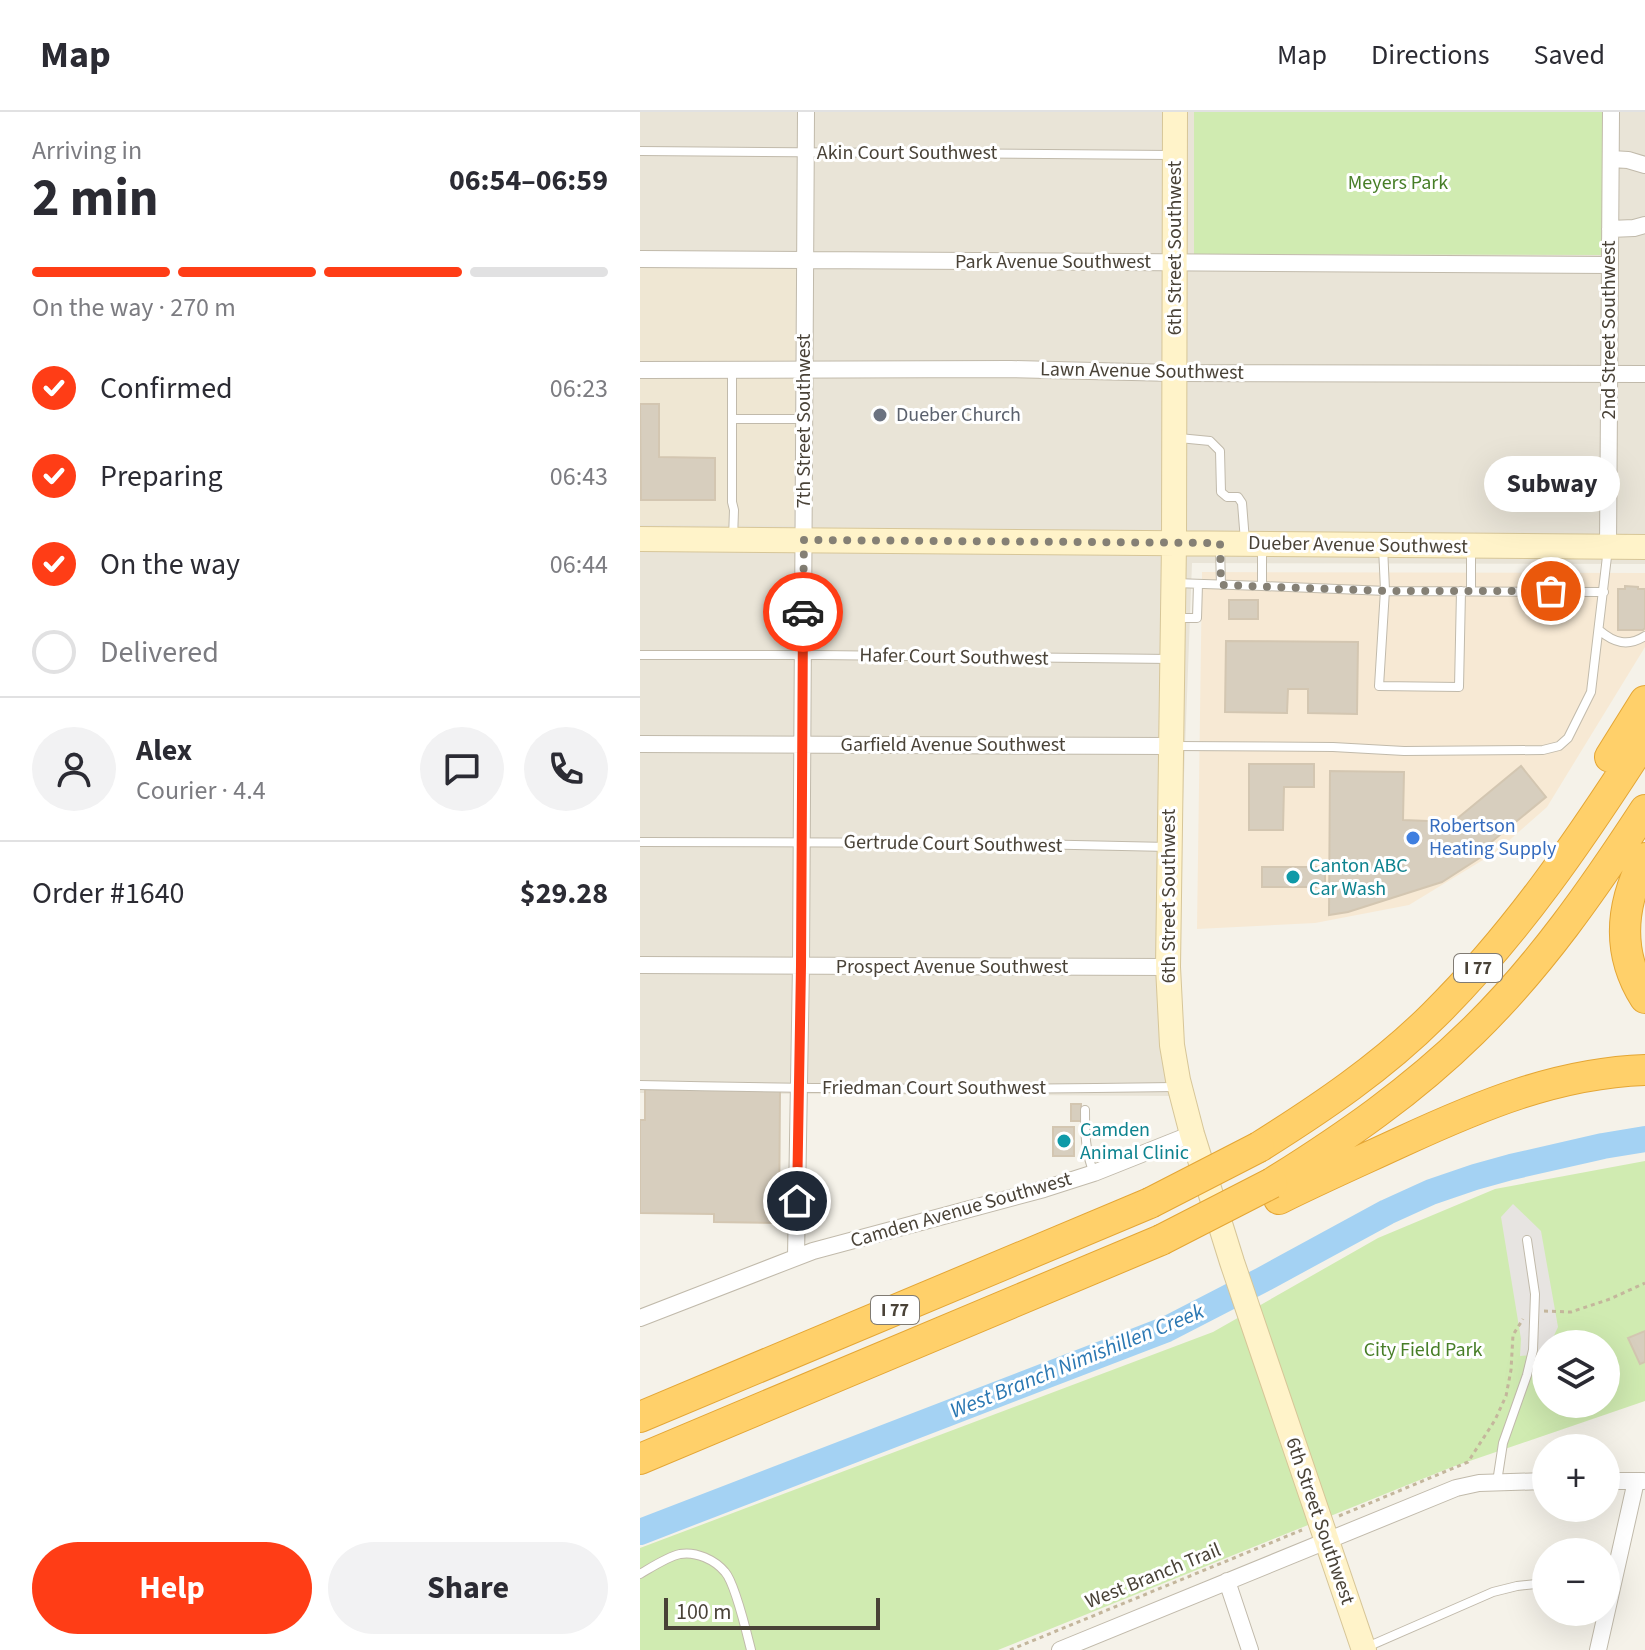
<!DOCTYPE html>
<html lang="en">
<head>
<meta charset="utf-8">
<style>
	body { margin:0; font-family:"Source Sans 3",sans-serif; background:#f2f2f3; color:#2b2b33; height:100vh; display:flex; flex-direction:column; font-size:30px; white-space:nowrap }
	* { box-sizing:border-box; margin:0 }
	p { font-size:26px; color:#7c7c81 }
	.icon { flex:none; width:44px; height:44px; fill:none; stroke:currentColor; stroke-width:2; stroke-linecap:round; stroke-linejoin:round }
	.map { position:relative; flex:1; overflow:hidden }
	.panel { display:flex; flex-direction:column; background:#fff; width:640px }
	.panel>* { flex:none }
	.buttons { position:absolute; left:892px; top:1218px; display:grid; gap:16px }
	.buttons a { display:grid; place-items:center; width:88px; height:88px; border-radius:50%; background:#fff; box-shadow:0 8px 32px #0002; font-size:40px }
	.scale { position:absolute; left:24px; bottom:20px; width:216px; box-sizing:border-box; padding-left:8px; border:4px solid #494237; border-top:0; font-size:22px; line-height:28px; white-space:nowrap; color:#494237; -webkit-text-stroke:6px #fff; paint-order:stroke }
	.pin { position:absolute; display:grid; place-items:center; width:68px; height:68px; color:#fff; margin:-34px; border:4px solid #fff; border-radius:50%; box-shadow:0 2px 8px #0007 }
	.courier { position:absolute; display:grid; place-items:center; width:80px; height:80px; margin:-40px; border:6px solid #ff3d16; border-radius:50%; background:#fff; color:#222; box-shadow:0 2px 10px #0007 }
	.bubble { position:absolute; height:56px; border-radius:28px; background:#fff; box-shadow:0 8px 32px #0002; font-size:26px; font-weight:700; line-height:56px; text-align:center }
	.summary em { font-style:normal; font-weight:700 }
	.summary div { display:flex; flex-direction:column-reverse }
	.summary { display:flex; align-items:center; justify-content:space-between; height:136px; padding:0 32px }
	h1 { font-size:52px; font-weight:700; line-height:60px }
	.bar { display:grid; grid-template-columns:repeat(4,1fr); gap:12px 8px; align-content:center; height:96px; padding:0 32px }
	.bar i { height:10px; border-radius:6px; background:#e1e1e2 }
	.bar .current { background:#ff3d16 }
	.bar p { grid-column:span 4 }
	.line { display:flex; align-items:center; gap:20px; padding:0 32px; border-top:2px solid #e1e1e2 }
	.line div { flex:1 }
	.round { display:grid; place-items:center; flex:none; width:84px; height:84px; border-radius:42px; background:#f2f2f3 }
	ol { padding:0 32px; list-style:none }
	li { display:flex; align-items:center; gap:24px; height:88px }
	li p { margin-inline-start:auto }
	li .icon { padding:8px; border-radius:50%; background:#ff3d16; color:#fff; stroke-width:4 }
	li:last-child { color:#7c7c81 }
	li i { width:44px; height:44px; border:4px solid #e1e1e2; border-radius:50% }
	.primary-button { display:flex; gap:16px; margin-top:auto; padding:16px 32px }
	.primary-button a { flex:1; height:92px; border-radius:48px; background:#ff3d16; color:#fff; font-size:32px; font-weight:700; line-height:92px; text-align:center }
	.primary-button a+a { background:#f2f2f3; color:#2b2b33 }
	header { display:flex; align-items:center; gap:48px; box-sizing:border-box; height:112px; padding:0 40px; background:#fff; border-bottom:2px solid #e1e1e2 }
	header strong { font-size:38px }
	nav { display:flex; gap:44px; margin-inline-start:auto; font-size:28px }
	main { display:flex; flex:1; min-height:0 }
	.map>svg:first-child { display:block }
	.residential { fill:#e9e4d7 }
	.commercial { fill:#f7e9d4 }
	.education { fill:#efe7d3 }
	.green { fill:#d0ebb1; fill-rule:evenodd }
	.parking { fill:#e7e4e1 }
	.lines { fill:none; stroke-linecap:round; stroke-linejoin:round }
	.river { stroke:#a4d2f3; stroke-width:26 }
	.building { fill:#d7cebe; stroke:#d3c6b1; stroke-width:2 }
	.lane-casing { stroke:#c1baab; stroke-width:10 }
	.street-casing { stroke:#c1baab; stroke-width:18 }
	.secondary-casing { stroke:#d7c698; stroke-width:26 }
	.highway-casing { stroke:#e4a635; stroke-width:32 }
	.path { stroke:#c4b69c; stroke-width:3; stroke-dasharray:4 4; stroke-linecap:butt }
	.lane { stroke:#fff; stroke-width:8 }
	.street { stroke:#fff; stroke-width:16 }
	.secondary { stroke:#fff3c9; stroke-width:24 }
	.highway { stroke:#ffd06a; stroke-width:30 }
	.highway-bridge-casing { stroke:#e4a635; stroke-width:32; stroke-linecap:butt }
	.highway-bridge { stroke:#ffd06a; stroke-width:30 }
	.done { stroke:#858075; stroke-width:8; stroke-dasharray:0 14.4 }
	.route { stroke:#ff3d16; stroke-width:10 }
	.worship-dot { fill:#6b7280; stroke:#fff; stroke-width:3 }
	.shop-dot { fill:#3f7fe0; stroke:#fff; stroke-width:3 }
	.culture-dot { fill:#0f9aa8; stroke:#fff; stroke-width:3 }
	.labels { text-anchor:middle; dominant-baseline:central; stroke-width:6; stroke-linejoin:round; paint-order:stroke }
	.shield { fill:#fff; stroke:#807b73; stroke-width:2 }
	.shield-label { font-size:18px; font-weight:bold; fill:#494237 }
	.street-label { font-size:20px; fill:#494237; stroke:#fff }
	.park-label { font-size:20px; fill:#477e27; stroke:#fff }
	.worship-label { font-size:20px; fill:#5b616d; stroke:#fff; text-anchor:start }
	.shop-label { font-size:20px; fill:#366cbe; stroke:#fff; text-anchor:start }
	.culture-label { font-size:20px; fill:#0d838f; stroke:#fff; text-anchor:start }
	.water-label { font-size:22px; font-style:italic; fill:#2a77b2; stroke:#fff }
</style>
</head>
<body>
<header>
<strong>Map</strong>
<nav><a>Map</a><a>Directions</a><a>Saved</a></nav>
</header>
<main>
<section class="panel">
<div class="summary"><div><h1>2 min</h1><p>Arriving in</p></div><em>06:54–06:59</em></div>
<div class="bar"><i class="current"></i><i class="current"></i><i class="current"></i><i></i><p>On the way · 270 m</p></div>
<ol>
<li><svg class="icon" aria-label="check" viewBox="0 0 24 24"><path d="M5 12l5 5 9-10"/></svg>Confirmed<p>06:23</p></li>
<li><svg class="icon" aria-label="check" viewBox="0 0 24 24"><path d="M5 12l5 5 9-10"/></svg>Preparing<p>06:43</p></li>
<li><svg class="icon" aria-label="check" viewBox="0 0 24 24"><path d="M5 12l5 5 9-10"/></svg>On the way<p>06:44</p></li>
<li><i></i>Delivered</li>
</ol>
<div class="line" style="height:144px"><a class="round"><svg class="icon" aria-label="person" viewBox="0 0 24 24"><circle cx="12" cy="8" r="4"/><path d="M4 21q1-7 8-7t8 7"/></svg></a><div><b>Alex</b><p>Courier · 4.4</p></div><a class="round"><svg class="icon" aria-label="chat" viewBox="0 0 24 24"><path d="M4 5h16v11H9l-5 4z"/></svg></a><a class="round"><svg class="icon" aria-label="phone" viewBox="0 0 24 24"><path d="M5 4h4l2 5-3 2q2 4 5 5l2-3 5 2v4C11 20 4 13 5 4z"/></svg></a></div>
<div class="line" style="height:104px"><div>Order #1640</div><b>$29.28</b></div>
<div class="primary-button"><a>Help</a><a>Share</a></div>
</section>
<div class="map">
<svg width="1005" height="1538" viewBox="0 0 1005 1538">
	<rect width="100%" height="100%" fill="#f5f2e9"/>
	<path class="residential" d="M0,0h1005v452l-453,-1 -20,533 -532,-3z"/>
	<path class="commercial" d="M562,460l443,1v74l-98,160 -51,45 -87,53 -94,18 -118,6z"/>
	<path class="education" d="M0,156l156,1 -2,257 -154,-1z"/>
	<path class="green" d="M554,0h408v143l-408,-1z
		M1005,1049v240l-193,66 -454,183h-358v-102l573,-216 165,-94 117,-49zM906,1232h60v60h-60z"/>
	<path class="parking" d="M873,1092l28,27 17,96 -8,17h-4v10l-26,2 1,-17 -20,-122z"/>
	<g class="lines">
		<path class="river" d="M0,1420l527,-203 95,-49 125,-68 44,-20 44,-15 36,-10 92,-21 42,-7"/>
	</g>
	<path class="building" d="M0,292h19v53l56,1v42h-74z
		M985,474l13,1v2h7v39l-2,2h-25v-41h7z
		M589,488h29v19h-29z
		M586,529l132,1 -1,72 -49,-1v-24h-20l-1,24 -62,-1z
		M609,652h65v23h-30l-1,43h-34z
		M881,654l25,31 -68,56 3,4 -39,25 -94,30 -19,3 1,-144 74,1 -1,48 50,2z
		M622,755h63v20h-63z
		M5,977l135,1 -1,133 -65,-1v-8l-74,-1v-93h5z
		M431,992h10v17h-10z
		M413,1015h21v29h-21z
		M1005,1219v31l-5,2 -12,-26z"/>
	<g class="lines">
		<defs>
			<path id="lane" d="M0,39l530,4
				M92,257v50
				M539,326l31,3 10,10 1,41 6,5h11l4,6 3,38
				M93,427l1,-29 -2,-8v-83h72
				M622,433v41l125,5 217,1
				M743,435l2,43 -6,96 80,1 2,-96
				M831,435v44
				M580,436l1,37
				M535,471l87,3
				M537,506h20l1,-34
				M959,518c15,13 29,17 46,6
				M0,543h179l352,4
				M534,634l159,1 71,4 139,-1 16,-4 9,-8 23,-46 17,-144
				M0,730l337,1 192,4
				M0,973c178,4 357,5 535,2
				M445,998c0,22 0,42 9,63
				M857,1370l6,-39 24,-68 6,-25 2,-56 -8,-54
				M0,1462c12,-7 27,-17 40,-20 16,-3 35,6 45,18 10,11 22,62 26,78
				M727,1535l126,-55 24,-6 29,-3"/>
			<path id="street" d="M971,47l17,1 17,5
				M970,117l24,-1 11,-3
				M0,147l970,6
				M0,258l371,-1 163,4 471,1
				M968,435l3,-435
				M0,632l531,2
				M0,853l528,2
				M156,1145l5,-291 5,-854
				M0,1206l173,-67 231,-62 50,-16 98,-39
				M966,1369h37
				M587,1469l23,69
				M420,1538l396,-162 23,-5 67,-2
				M958,1538l38,-169"/>
			<path id="secondary" d="M535,0l-1,431 -6,424 4,78 6,35 14,54 40,128 132,388
				M0,427l1005,8"/>
			<path id="highway" d="M970,645l35,-56
				M1005,746c-24,46 -29,94 0,140
				M619,1035c62,-39 123,-80 175,-132 83,-82 148,-178 211,-276
				M632,1071c72,-45 140,-92 200,-151 68,-66 122,-144 173,-222
				M639,1087c40,-20 81,-38 122,-57 78,-36 156,-69 244,-72
				M0,1305l510,-214
				M0,1347l521,-219"/>
		</defs>
		<use href="#lane" class="lane-casing"/>
		<use href="#street" class="street-casing"/>
		<use href="#secondary" class="secondary-casing"/>
		<use href="#highway" class="highway-casing"/>
		<path class="path" d="M904,1199l27,1 39,-13 35,-16
			M699,1404l129,-54 27,-42 11,-24 5,-26 2,-35 10,-16
			M370,1538l292,-120"/>
		<use href="#lane" class="lane"/>
		<use href="#street" class="street"/>
		<use href="#secondary" class="secondary"/>
		<use href="#highway" class="highway"/>
		<defs>
			<path id="highway-bridge" d="M510,1091l109,-56
				M521,1128l111,-57"/>
		</defs>
		<use href="#highway-bridge" class="highway-bridge-casing"/>
		<use href="#highway-bridge" class="highway-bridge"/>
	</g>
	<g class="lines">
		<path class="done" d="M163,500l1,-72 416,3 1,42 166,6h164"/>
		<path class="route" d="M157,1089l4,-235 2,-354"/>
	</g>
	<circle class="worship-dot" cx="240" cy="303" r="8"/>
	<circle class="shop-dot" cx="773" cy="726" r="8"/>
	<g class="culture-dot">
		<circle cx="653" cy="765" r="8"/>
		<circle cx="424" cy="1029" r="8"/>
	</g>
	<g class="labels">
		<g class="shield">
			<rect x="814" y="842" width="48" height="28" rx="6"/>
			<rect x="231" y="1184" width="48" height="28" rx="6"/>
		</g>
		<g class="shield-label">
			<text x="838" y="856">I 77</text>
			<text x="255" y="1198">I 77</text>
		</g>
		<g class="street-label">
			<text x="267" y="41">Akin Court Southwest</text>
			<text transform="translate(535 136) rotate(-90)">6th Street Southwest</text>
			<text x="413" y="150">Park Avenue Southwest</text>
			<text transform="translate(969 218) rotate(-90)">2nd Street Southwest</text>
			<text transform="translate(502 259) rotate(1)">Lawn Avenue Southwest</text>
			<text transform="translate(164 309) rotate(-90)">7th Street Southwest</text>
			<text transform="translate(718 433) rotate(1)">Dueber Avenue Southwest</text>
			<text transform="translate(314 545) rotate(1)">Hafer Court Southwest</text>
			<text x="313" y="633">Garfield Avenue Southwest</text>
			<text transform="translate(313 732) rotate(1)">Gertrude Court Southwest</text>
			<text transform="translate(529 784) rotate(-90)">6th Street Southwest</text>
			<text x="312" y="855">Prospect Avenue Southwest</text>
			<text x="294" y="976">Friedman Court Southwest</text>
			<text transform="translate(321 1098) rotate(-16)">Camden Avenue Southwest</text>
			<text transform="translate(680 1409) rotate(71)">6th Street Southwest</text>
			<text transform="translate(513 1464) rotate(-22)">West Branch Trail</text>
		</g>
		<g class="park-label">
			<text x="758" y="71">Meyers Park</text>
			<text x="783" y="1238">City Field Park</text>
		</g>
		<g class="worship-label">
			<text x="256" y="303">Dueber Church</text>
		</g>
		<g class="shop-label">
			<text x="789" y="714">Robertson<tspan x="789" dy="23">Heating Supply</tspan></text>
		</g>
		<g class="culture-label">
			<text x="669" y="754">Canton ABC<tspan x="669" dy="23">Car Wash</tspan></text>
			<text x="440" y="1018">Camden<tspan x="440" dy="23">Animal Clinic</tspan></text>
		</g>
		<g class="water-label">
			<text transform="translate(437 1249) rotate(-22)">West Branch Nimishillen Creek</text>
		</g>
	</g>
</svg>
<div class="buttons">
<a><svg class="icon" aria-label="layers" viewBox="0 0 24 24"><path d="M12 4l9 5-9 5-9-5zM3 14l9 5 9-5"/></svg></a>
<a>+</a>
<a>−</a>
</div>
<div class="scale">100 m</div>
<div class="pin" style="left:911px;top:479px;background:#ea580c"><svg class="icon" aria-label="bag" viewBox="0 0 24 24"><path d="M5 8h14l-1 12H6zM9 8a3 3 0 0 1 6 0"/></svg></div>
<div class="pin" style="left:157px;top:1089px;background:#1f2937"><svg class="icon" aria-label="home" viewBox="0 0 24 24"><path d="M3 11l9-7 9 7M6 9v11h12V9"/></svg></div>
<div class="courier" style="left:163px;top:500px"><svg class="icon" aria-label="car" viewBox="0 0 24 24"><path d="M5 17H2v-5l4-1 3-4h7l3 4 3 1v5h-3M9 17h6M6 11h13"/><circle cx="7" cy="17" r="2"/><circle cx="17" cy="17" r="2"/></svg></div>
<div class="bubble" style="left:844px;top:344px;width:136px">Subway</div>
</div>
</main>
</body>
</html>
